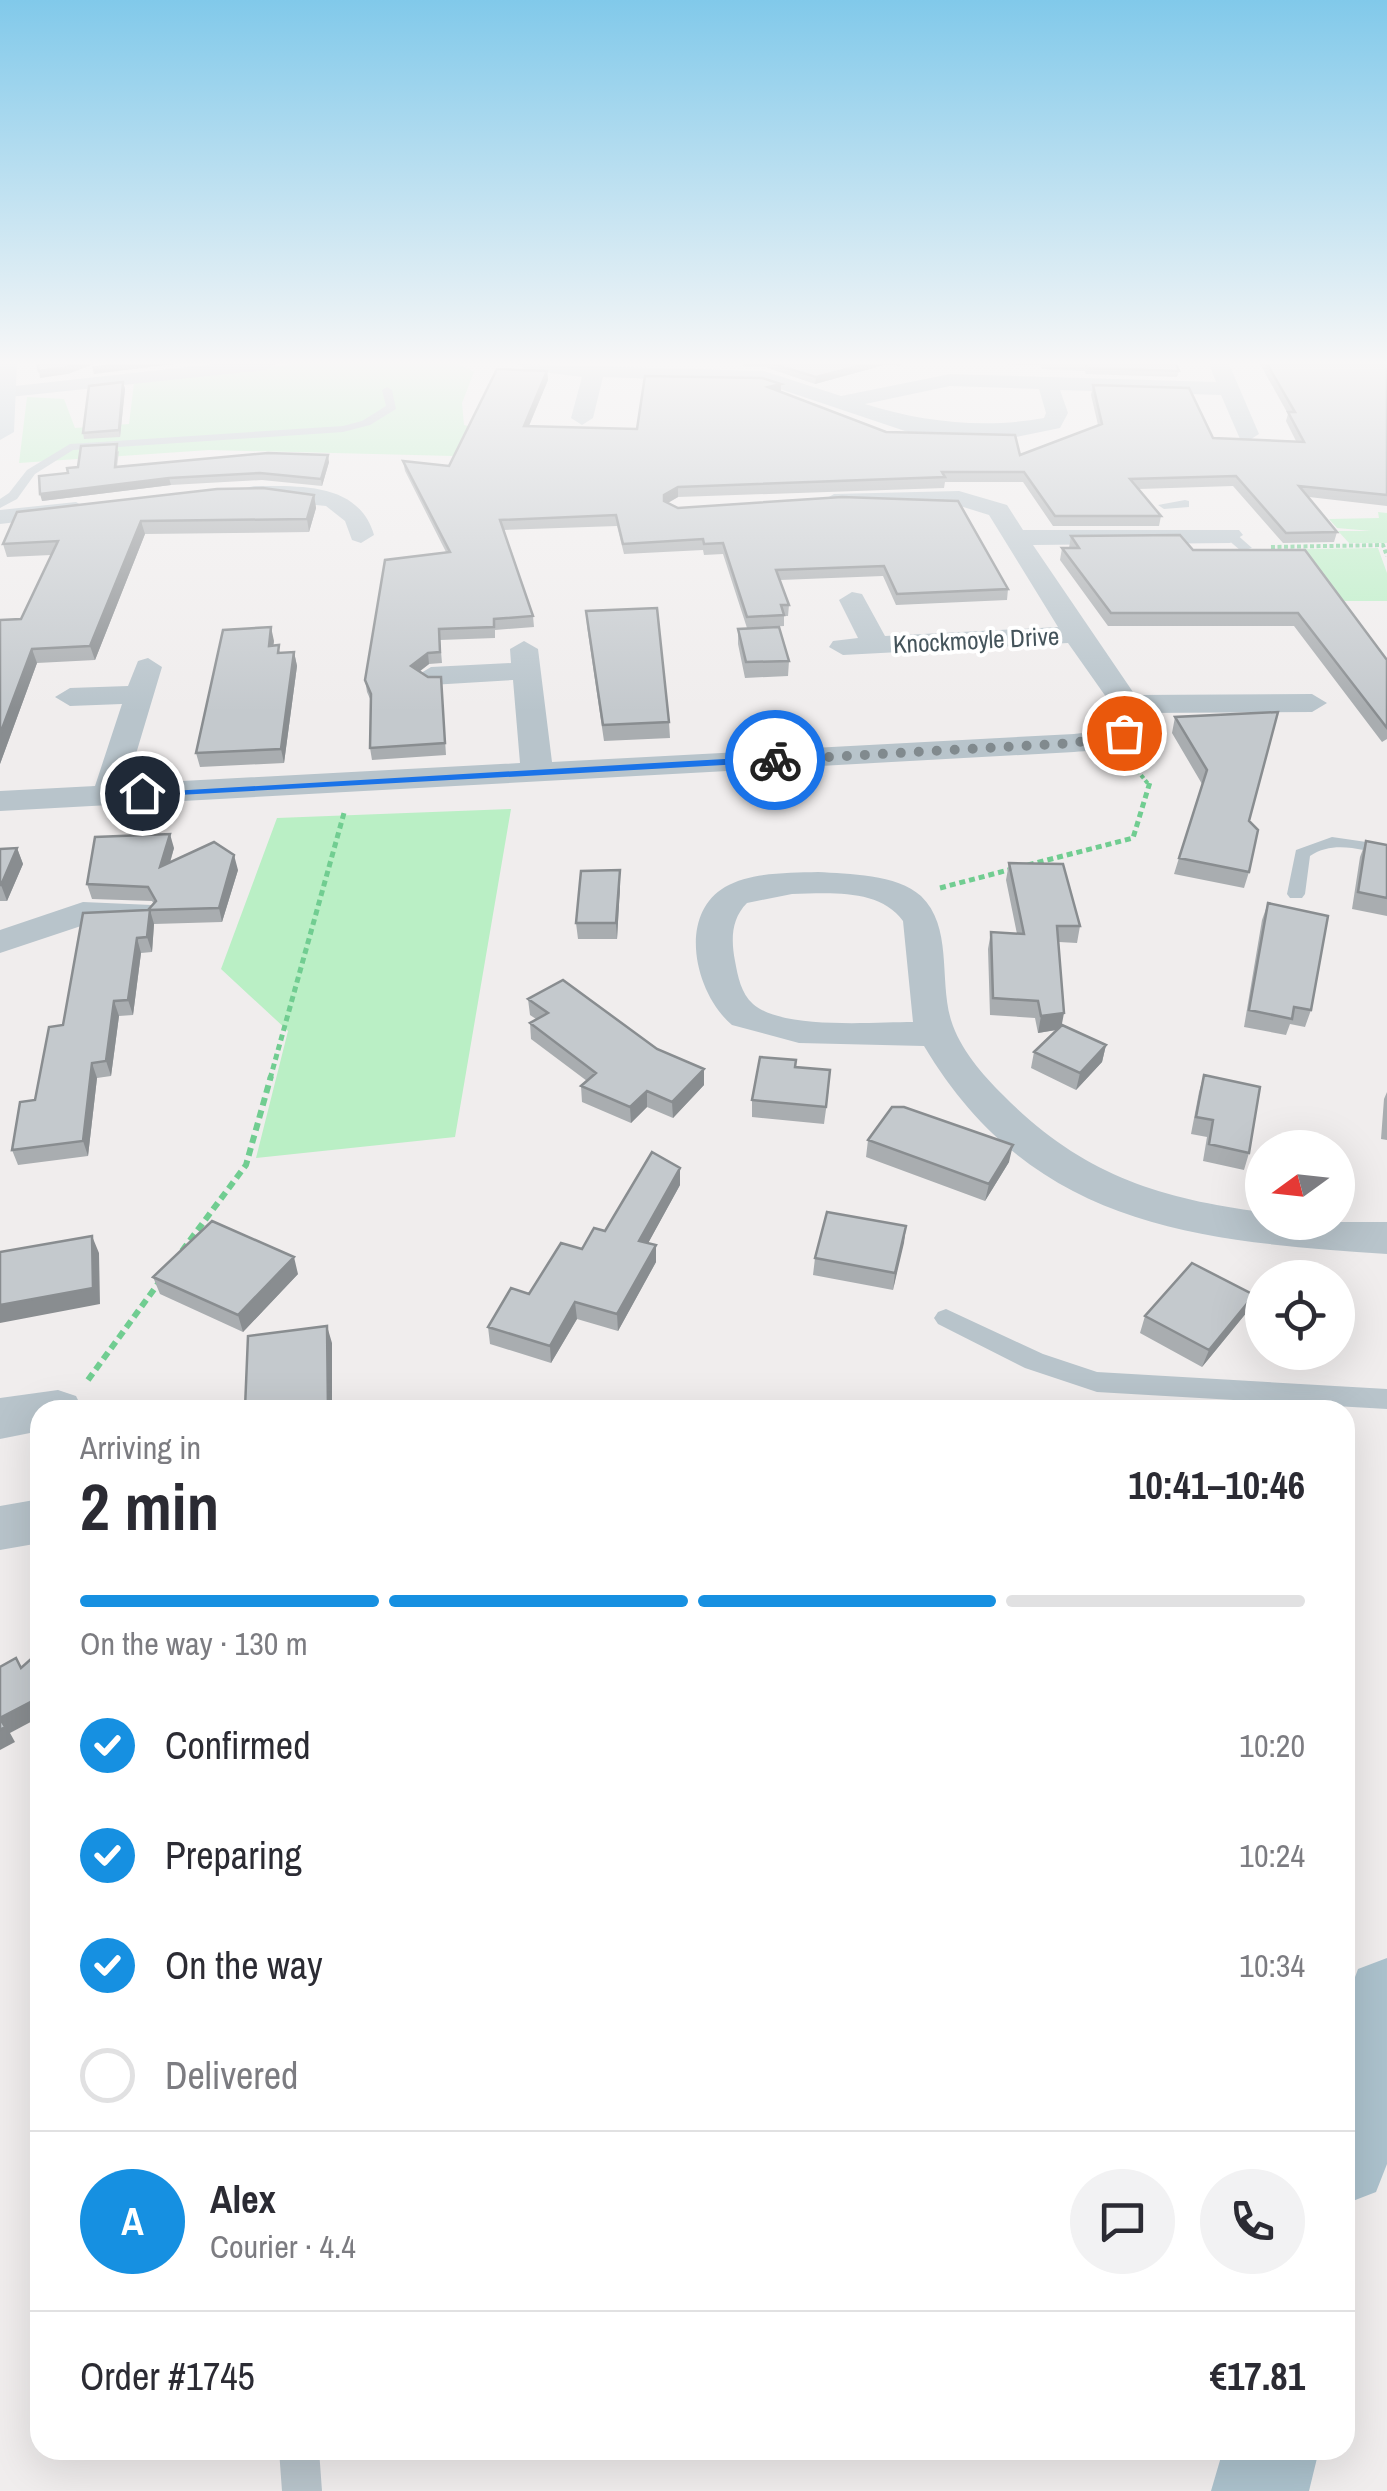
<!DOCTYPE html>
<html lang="en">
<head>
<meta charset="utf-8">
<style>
	body { margin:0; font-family:"Archivo Narrow",sans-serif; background:#f2f2f3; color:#2b2b33; height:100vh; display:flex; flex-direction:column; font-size:38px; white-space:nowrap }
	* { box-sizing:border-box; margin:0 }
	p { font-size:32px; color:#7c7c81 }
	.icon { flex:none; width:55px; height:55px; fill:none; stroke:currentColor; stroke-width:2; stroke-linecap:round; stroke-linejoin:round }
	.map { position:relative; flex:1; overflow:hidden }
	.drawer { position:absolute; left:30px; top:1400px; width:1325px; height:1060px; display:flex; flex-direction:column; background:#fff; border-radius:30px; box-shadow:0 10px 40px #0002 }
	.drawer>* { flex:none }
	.needle { width:65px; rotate:255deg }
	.tools { position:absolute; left:1245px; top:1130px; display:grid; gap:20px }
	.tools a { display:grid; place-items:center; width:110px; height:110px; border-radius:50%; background:#fff; box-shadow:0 10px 40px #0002; font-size:50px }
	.pin { position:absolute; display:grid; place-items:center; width:85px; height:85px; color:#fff; margin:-42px; border:5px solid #fff; border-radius:50%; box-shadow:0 2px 10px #0007 }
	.courier { position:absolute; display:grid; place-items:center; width:100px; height:100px; margin:-50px; border:8px solid #1a73e8; border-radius:50%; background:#fff; color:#222; box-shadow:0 2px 12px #0007 }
	.headline em { font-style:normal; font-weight:700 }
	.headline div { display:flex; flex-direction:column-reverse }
	.headline { display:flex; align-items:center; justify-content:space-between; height:170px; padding:0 50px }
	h1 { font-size:65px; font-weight:700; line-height:75px }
	.bar { display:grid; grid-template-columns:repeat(4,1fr); gap:15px 10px; align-content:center; height:120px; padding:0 50px }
	.bar i { height:12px; border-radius:8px; background:#e1e1e2 }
	.bar .selected { background:#1690e1 }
	.bar p { grid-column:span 4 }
	.line { display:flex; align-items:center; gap:25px; padding:0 50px; border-top:2px solid #e1e1e2 }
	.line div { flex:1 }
	.round { display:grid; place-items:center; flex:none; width:105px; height:105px; border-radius:52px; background:#f2f2f3 }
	ol { padding:0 50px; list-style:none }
	li { display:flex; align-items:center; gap:30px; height:110px }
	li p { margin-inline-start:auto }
	li .icon { padding:10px; border-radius:50%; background:#1690e1; color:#fff; stroke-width:4 }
	li:last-child { color:#7c7c81 }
	li i { width:55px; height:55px; border:5px solid #e1e1e2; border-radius:50% }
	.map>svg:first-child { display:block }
	.green { fill:#baefc5 }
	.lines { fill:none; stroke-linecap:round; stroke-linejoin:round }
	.path-far2 { stroke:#71cd91; stroke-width:4; stroke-dasharray:4 2.5; stroke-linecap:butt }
	.path-far1 { stroke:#71cd91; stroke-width:5; stroke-dasharray:6 4; stroke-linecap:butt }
	.path { stroke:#71cd91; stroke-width:6; stroke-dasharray:8 5; stroke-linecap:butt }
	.service { fill:#b8c4cb; fill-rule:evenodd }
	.minor { fill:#b8c4cb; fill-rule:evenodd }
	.secondary { fill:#bac9d2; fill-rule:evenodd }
	.primary { fill:#acc2cd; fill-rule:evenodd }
	.wall { fill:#a9adb0 }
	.shaded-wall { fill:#898d90 }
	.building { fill:#c4c9cd; stroke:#898d90; stroke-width:2.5 }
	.route { fill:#1a73e8 }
	.done { stroke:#818a8e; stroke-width:10; stroke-dasharray:0 18 }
	.labels { text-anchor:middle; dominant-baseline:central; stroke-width:8; stroke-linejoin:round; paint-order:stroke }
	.far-street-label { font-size:25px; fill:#45545b; stroke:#fff }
</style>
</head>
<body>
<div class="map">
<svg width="1387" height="2491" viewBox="0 0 1387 2491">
	<rect width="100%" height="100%" fill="#f0eded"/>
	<path class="green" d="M294,364h165l15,8 -12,31 2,22 32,9 -3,23 -284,-7 -190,13 8,-66 37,2 11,29 54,-4 5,-41z
		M1378,512l9,1v30h-38l-11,-12h33l-34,-3 -8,-9 50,-1z
		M1378,548l9,25v28h-53l-75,-51z
		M511,809l-56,328 -199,21 32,-127 -67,-62 56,-151z"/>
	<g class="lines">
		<path class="path-far2" d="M1271,547l112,-2 4,11
			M1133,765l16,20"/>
		<path class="path-far1" d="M1028,865l105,-27 17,-56
			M940,888l76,-20
			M270,1079l74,-266"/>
		<path class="path" d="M182,1251l64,-86 25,-89
			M88,1380l72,-99"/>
		<path class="service" d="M387,387l5,3 4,19 -26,16 -27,7 -270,18 -38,24 -18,25 -17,9v-9l9,-6 18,-23 43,-26 273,-18 19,-5 24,-15 -4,-16z
			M1185,500l4,1v6l-25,2 -6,-4z
			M1226,532h8l18,16 -11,3 -15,-13z
			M1332,837l55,8v10c-26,-5 -53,-15 -77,1l-5,38 -3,4h-12l-3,-4 9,-44z
			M946,1309l97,45 54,18 290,17v20l-290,-17 -72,-24 -87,-44 -4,-6 4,-6z
			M279,2450h40l3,41h-40z"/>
		<path class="minor" d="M214,364h62l-10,6 -266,28v-10l6,-1z
			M517,364l247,7 77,25 109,-22 266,8 -7,-18h20l30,70 -11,7 -8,-2 -19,-44 -161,-5 8,23 -8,15 -44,9 -108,-5 -146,-49 -159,-6 -10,41 -11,7 -11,-7 11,-41 -55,-7zM950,386l89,3 7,24 -2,5c-59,11 -123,4 -179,-14z
			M254,486c45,0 105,-4 120,49l-13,8 -9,-3 -7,-19 -19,-15 -80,-8 -4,-5 4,-5z
			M959,491l48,14 16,25h216l4,5 -13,8 -197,2 102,150 177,-1 15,9 -15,9 -169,1 3,13c-17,22 -46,24 -72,26l-1074,59v-20l95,-5 27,-82 -52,2 -15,-9 15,-9 58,-2 10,-25 10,-3 14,9 -35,117 393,-21 -7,-83 -82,5 -15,-9 15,-9 80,-4 -1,-14 14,-8 14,8 14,113 522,-28 25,-3 16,-9 -4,-18 -43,-61 -225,12 -14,-8 4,-6 25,-3 -19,-38 13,-8 10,2 23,42 173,-9 -69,-112 -32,-10 -123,3 -12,-7 12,-7z
			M76,502l12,7 -3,5 -85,10v-14z
			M818,872c30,2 79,2 103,24 32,31 18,84 30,124 9,29 31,54 52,75 77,78 153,103 259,117v10h125v32c-192,-13 -355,-27 -463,-208l-125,-3 -67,-18c-36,-30 -56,-109 -7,-138 26,-15 63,-14 93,-15zM792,894c36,-1 88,-6 111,27l10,101c-39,0 -131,8 -160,-18 -12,-11 -15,-27 -18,-43 -4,-21 -4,-42 12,-58z
			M83,902l69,3 5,8 -5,8 -65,3 -87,29v-23z
			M58,1390l18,6 7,14h-43v21l-40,8v-41z
			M40,1499v44l-40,7v-44z"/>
		<path class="secondary" d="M0,364h17l-3,68 -14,8z"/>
		<path class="primary" d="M1387,1958v206l-11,28 -31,12v-200l13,-35z
			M1223,2450h96l-10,41h-98z"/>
	</g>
	<path class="wall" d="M743,364h159l-1,2 -17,-1 -69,19 -50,-17h-22z
		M998,364h178l3,7 -2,6 -91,-3 -1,-3 -43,-2 -1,-4z
		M1260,364h127v142l-78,-9 28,35 -3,10 -51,1 -50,-57 -94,3 22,27 -2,10h-106l-30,-44h-78l-1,6 -266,9 -10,6 10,5 330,81 -1,11 -111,5 -13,-29 -103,4 9,25 -1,11h-4v10l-37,2 -24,-74 -19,1 -1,-5 -79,4 -7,-28 -114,4 30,86 1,11 -39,3v8l-55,2 2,23 -13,1 -10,8 9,5h13l5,78 -74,5 -2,-12 1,-47 -4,-9 -2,-12 81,-128 -41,-81 -2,-10 46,5 98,-95 1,9 -19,46 108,3 144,-45v8l105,40 134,23 78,-30 -7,-30 2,-10 120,53 83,3 -10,-20 2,-7z
		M123,382l2,7 -5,48 -36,2 -1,-6z
		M119,451l-2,16 212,-5 -7,24 -60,-6 -91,5 -129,16 26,-28 10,-6z
		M314,495l2,13 -7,24 -164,2 -50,126 -58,3 -37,101v-144l21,-1 30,-64 -44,2 -4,-13 14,-32z
		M1071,536l122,14 194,110v79l-5,3 -88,-116h-186l-48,-66 2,-12h7z
		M586,611l83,111 1,16 -66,3 -17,-115z
		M738,629l51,32 -1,15 -43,2 -7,-34z
		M274,641l-1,5 8,7 13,-1 3,14 -13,97 -84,4 -4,-14z
		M1175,717l74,104v51l-5,16 -70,-14 28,-90 -30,-51z
		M1366,841l21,4v71l-35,-7 8,-52z
		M17,848l6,16 -16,37h-7v-52z
		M174,848l-4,15 68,7 -16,52 -68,2 -2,28 -11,1 -8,62 -14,1 -8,60 -14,2 -9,78 -70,9 -6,-15 23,-50 28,-75 91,-121 -2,-3 -60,-2 -5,-15z
		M1009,863l71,63 -3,17 -18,-1 2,84 45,19 -4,17 -26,28 -45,-22 3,-16 23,-22 -19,3 -3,-15 -45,-3 -2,-66 3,-17 26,2 -11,-54z
		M620,887l-3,52h-39l-2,-16z
		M1268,903l43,107 -6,17 -15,-3 -4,11 -42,-8 18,-107z
		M528,999l176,86 -31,33 -26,-11 -16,16 -49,-21 -1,-16 6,-5 -56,-42 -1,-16 6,-4 -6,-4z
		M1204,1075l45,78 -5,17 -41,-9 4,-24 -16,-3 8,-42z
		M829,1087l-5,37 -72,-7v-17z
		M1387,1092v48l-6,-1 3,-40z
		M868,1140l141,22 -24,39 -119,-44z
		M680,1168v17l-32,58 8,19 -38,69 -41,-12 -26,44 -61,-19 -2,-17z
		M906,1226l-13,64 -80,-15 2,-17z
		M298,1274l-55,58 -83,-38 -7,-17z
		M1254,1295l-7,17 -45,55 -62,-34 5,-17z
		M332,1343v67h-86l-1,-2z"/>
	<path class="shaded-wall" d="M75,364h19l-26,10 -28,4 -1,-7z
		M114,364h61l-81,10 -2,-8z
		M866,364h18v1l-69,19 1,-7z
		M547,371l1,9 -23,55 -1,-9z
		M123,382l2,7 -5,48 -1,-7z
		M781,384v9l-13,-6z
		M328,455l1,7 -7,24 -1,-7z
		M169,478l2,7 -129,16 -2,-7z
		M678,487v10l-14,8v-10z
		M314,495l2,13 -7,24 -2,-13z
		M141,521l4,13 -50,126 -5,-14z
		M271,627l3,14 -3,19 -2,-14z
		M32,649l5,14 -37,101v-30z
		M294,652l3,14 -13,97 -3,-14z
		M428,653l1,11 -17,13 -1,-11z
		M170,834l4,14 -10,34 -4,-15z
		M17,848l6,16 -16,37 -6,-16z
		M234,855l4,15 -16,52 -3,-14z
		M620,870v17l-3,52 -1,-16z
		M150,910l4,14 -2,28 -5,-15z
		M137,938l4,15 -8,62 -5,-15z
		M114,1001l5,15 -8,60 -5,-15z
		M1064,1013l-3,16 -23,4 3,-17z
		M1106,1045l-4,17 -26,28 4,-17z
		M92,1063l5,15 -9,78 -5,-15z
		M704,1069v16l-31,33 -1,-16z
		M647,1091v16l-16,16 -1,-16z
		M1013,1145l-4,17 -24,39 4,-17z
		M680,1168v17l-40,73 -1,-17z
		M906,1226l-2,17 -11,47 2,-17z
		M92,1236l7,17 1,51 -100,19v-18z
		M656,1245v17l-38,69 -1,-17z
		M294,1257l4,17 -55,58 -5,-17z
		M1254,1295l-7,17 -45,55 7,-17z
		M575,1302l2,17 -26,44 -1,-17z
		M327,1326l5,17v67h-4z
		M40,1697v20l-30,16 5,9 -15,8v-32z"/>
	<path class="building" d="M37,364h38l-8,3 -28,4z
		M773,364h93l-50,13z
		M1065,364h111l3,7 -92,-3 -1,-4z
		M1267,364h120v131l-88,-9 38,46 -51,1 -50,-57 -106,3 31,37h-106l-31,-44h-82l3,5 -267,10 -14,8v6l14,7 164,-11 116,4 50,88 -111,5 -13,-28 -108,4 13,35h-8l3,10 -37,2 -24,-74 -19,1 -1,-5 -80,5 -7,-29 -116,5 33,96 -39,3v8l-55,2 1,23 -12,1 -17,13 17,11h13l4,66 -75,5 1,-54 -6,-14 20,-120 65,-8 -47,-91 46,5 48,-97 50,2 -23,55 113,3 8,-53 117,2 19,6 -13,3 118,45 129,3 5,20 82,-31 -9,-39 96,3 24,50 91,4 -16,-30h7z
		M123,382l-4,48 -36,3 6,-47z
		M117,444l-2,23 153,-14 60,2 -7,24 -61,-6 -91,5 -129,16 -1,-18 29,-3 -1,-5 11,-1 3,-21z
		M263,488l51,7 -7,24 -166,2 -51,125 -58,3 -32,85v-114l21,-1 37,-78 -55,3 14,-32 200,-23z
		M1180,535l13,15h112l82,110v68l-89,-115h-187l-49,-65h17l-8,-12z
		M657,608l12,114 -66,3 -17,-114z
		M271,627l-2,19 10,-1 -1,8 16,-1 -13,97 -85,4 27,-123z
		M779,627l10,34 -43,1 -8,-33z
		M1278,712l-29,109 9,9 -9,42 -70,-14 28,-88 -32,-53z
		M170,834l-10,33 54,-25 20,13 -15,53 -69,2 -3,27 -10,1 -9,62 -14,1 -8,60 -14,2 -9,78 -71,9 8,-48 15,-2 14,-73 14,-2 20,-112 65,-3 8,-9 -8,-14 -61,-3 8,-47z
		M1366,841l21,4v53l-29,-6z
		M17,848l-16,37h-1v-36z
		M1009,863l54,1 17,62h-23l7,87 -23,3 -3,-15 -45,-3 -2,-66 33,2z
		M620,870l-4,53h-40l5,-52z
		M1268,903l60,13 -17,94 -17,-3 -2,12 -43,-9z
		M563,980l94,69 47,20 -32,33 -25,-11 -17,16 -49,-21 15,-13 -66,-50 18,-10 -20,-14z
		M1062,1025l44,20 -26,28 -46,-21z
		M760,1057l36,3 -1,7 35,3 -4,37 -74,-7z
		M1204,1075l56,12 -11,66 -40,-9 4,-24 -17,-3z
		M892,1107h12l109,38 -24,39 -121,-44z
		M652,1152l28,16 -41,73 17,4 -39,69 -42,-12 -25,44 -62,-19 23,-39 18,6 32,-51 21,6 12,-21 11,3z
		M827,1212l79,14 -11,47 -80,-15z
		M212,1221l82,36 -56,58 -85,-38z
		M92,1236l1,52 -93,17v-53z
		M1192,1263l62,32 -45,55 -64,-34z
		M327,1326l1,84h-48v-7l-35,5 3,-72z
		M40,1651v46l-40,21 5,9 -5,3v-63l16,-9 5,10z"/>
	<linearGradient id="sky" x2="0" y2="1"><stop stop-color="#81c9ea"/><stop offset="0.51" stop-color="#f8f7f7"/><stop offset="1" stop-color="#f8f7f7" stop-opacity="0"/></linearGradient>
	<rect width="1387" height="712" fill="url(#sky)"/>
	<path class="route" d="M775,756l4,6 -637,35 -5,-4z"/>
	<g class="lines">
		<path class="done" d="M775,760l299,-17 50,-10"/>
	</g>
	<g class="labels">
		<g class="far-street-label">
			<text transform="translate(976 640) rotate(-3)">Knockmoyle Drive</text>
		</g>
	</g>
</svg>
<div class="tools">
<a><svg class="needle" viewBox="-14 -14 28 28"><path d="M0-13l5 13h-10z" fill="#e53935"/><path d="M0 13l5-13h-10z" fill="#7c7c81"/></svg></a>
<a><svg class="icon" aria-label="locate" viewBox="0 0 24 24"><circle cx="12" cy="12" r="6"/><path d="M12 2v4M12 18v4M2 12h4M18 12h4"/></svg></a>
</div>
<div class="pin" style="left:1124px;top:733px;background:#ea580c"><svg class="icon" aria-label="bag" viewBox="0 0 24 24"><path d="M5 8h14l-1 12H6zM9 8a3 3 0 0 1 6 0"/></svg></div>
<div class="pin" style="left:142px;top:793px;background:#1f2937"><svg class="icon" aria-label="home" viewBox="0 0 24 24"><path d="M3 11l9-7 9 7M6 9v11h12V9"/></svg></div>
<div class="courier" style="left:775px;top:760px"><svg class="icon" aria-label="bike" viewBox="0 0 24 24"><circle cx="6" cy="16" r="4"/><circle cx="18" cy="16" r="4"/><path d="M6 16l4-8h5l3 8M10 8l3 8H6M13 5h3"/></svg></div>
<section class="drawer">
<div class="headline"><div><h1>2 min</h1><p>Arriving in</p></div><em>10:41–10:46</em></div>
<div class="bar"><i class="selected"></i><i class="selected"></i><i class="selected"></i><i></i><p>On the way · 130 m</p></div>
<ol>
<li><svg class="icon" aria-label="check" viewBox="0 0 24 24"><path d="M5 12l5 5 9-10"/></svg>Confirmed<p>10:20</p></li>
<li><svg class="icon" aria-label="check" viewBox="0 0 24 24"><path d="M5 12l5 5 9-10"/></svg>Preparing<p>10:24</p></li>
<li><svg class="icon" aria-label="check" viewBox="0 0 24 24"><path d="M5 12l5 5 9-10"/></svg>On the way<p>10:34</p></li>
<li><i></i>Delivered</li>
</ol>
<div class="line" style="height:180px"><b class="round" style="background:#1690e1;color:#fff">A</b><div><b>Alex</b><p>Courier · 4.4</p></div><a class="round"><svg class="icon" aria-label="chat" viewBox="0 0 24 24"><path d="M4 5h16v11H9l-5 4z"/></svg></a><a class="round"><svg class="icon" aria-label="phone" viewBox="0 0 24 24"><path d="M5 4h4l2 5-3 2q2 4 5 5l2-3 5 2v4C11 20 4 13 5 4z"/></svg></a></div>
<div class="line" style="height:130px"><div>Order #1745</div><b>€17.81</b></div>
</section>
</div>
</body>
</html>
